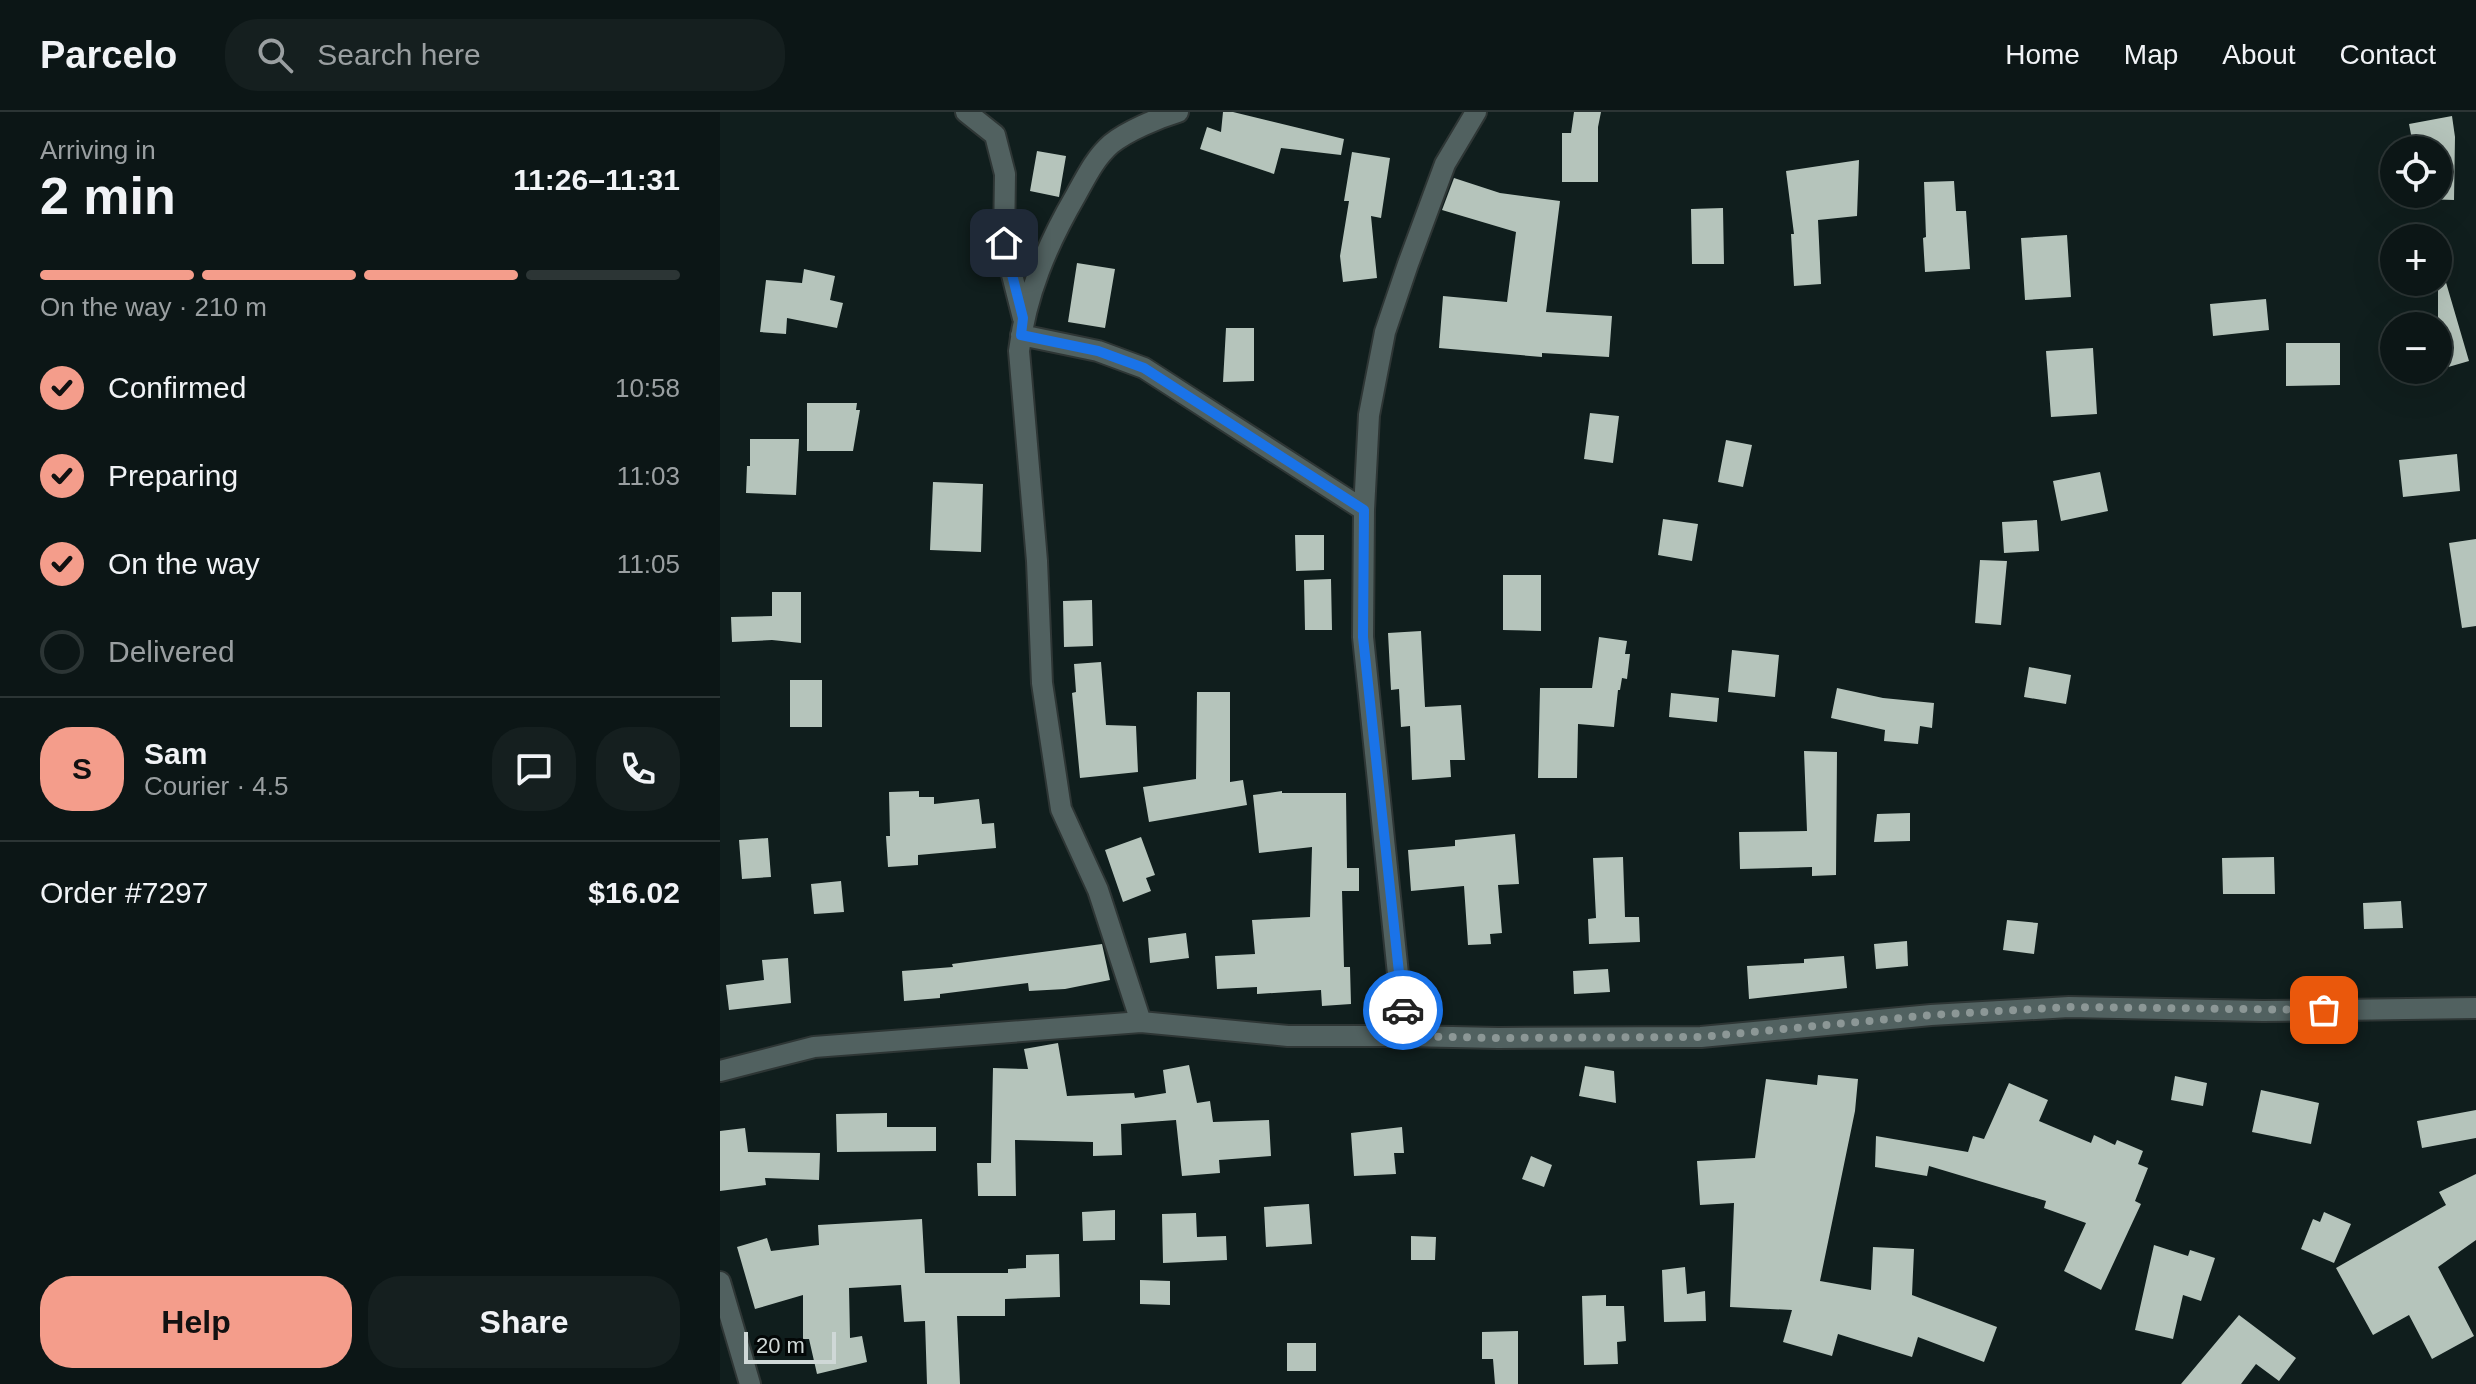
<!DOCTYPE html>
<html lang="en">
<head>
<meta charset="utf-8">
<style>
	body { margin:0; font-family:Arial,sans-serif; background:#151f1f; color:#f1f3f6; height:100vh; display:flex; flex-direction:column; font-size:30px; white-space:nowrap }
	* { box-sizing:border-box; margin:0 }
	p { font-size:26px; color:#9a9fa1 }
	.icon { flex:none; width:44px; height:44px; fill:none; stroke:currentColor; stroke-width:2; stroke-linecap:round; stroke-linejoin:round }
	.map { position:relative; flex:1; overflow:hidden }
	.panel { display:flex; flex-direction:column; background:#0c1616; width:720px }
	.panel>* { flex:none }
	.tools { position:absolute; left:1660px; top:24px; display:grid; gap:16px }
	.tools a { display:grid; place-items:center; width:72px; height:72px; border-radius:50%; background:#0c1616; box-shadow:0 8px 32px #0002,0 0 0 2px #2c3535; font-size:40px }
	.scale { position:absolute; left:24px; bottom:20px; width:92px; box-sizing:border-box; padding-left:8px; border:4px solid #cfd8d7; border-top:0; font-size:22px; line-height:28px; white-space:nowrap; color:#cfd8d7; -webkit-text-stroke:6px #030707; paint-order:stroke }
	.pin { position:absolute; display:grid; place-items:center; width:68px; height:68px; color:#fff; margin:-34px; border-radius:16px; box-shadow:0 4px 12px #0006 }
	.courier { position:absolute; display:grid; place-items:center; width:80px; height:80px; margin:-40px; border:6px solid #1a73e8; border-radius:50%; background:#fff; color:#222; box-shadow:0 2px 10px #0007 }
	.headline em { font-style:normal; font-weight:700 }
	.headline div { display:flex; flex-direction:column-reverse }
	.headline { display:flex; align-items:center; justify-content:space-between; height:136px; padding:0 40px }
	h1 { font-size:52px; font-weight:700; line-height:60px }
	.bar { display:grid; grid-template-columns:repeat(4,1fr); gap:12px 8px; align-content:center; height:96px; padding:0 40px }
	.bar i { height:10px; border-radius:6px; background:#2c3535 }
	.bar .selected { background:#f49d8b }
	.bar p { grid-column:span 4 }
	.line { display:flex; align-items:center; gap:20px; padding:0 40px; border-top:2px solid #2c3535 }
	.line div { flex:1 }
	.round { display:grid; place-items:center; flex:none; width:84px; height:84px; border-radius:32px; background:#151f1f }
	ol { padding:0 40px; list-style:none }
	li { display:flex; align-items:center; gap:24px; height:88px }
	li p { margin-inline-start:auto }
	li .icon { padding:8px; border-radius:50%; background:#f49d8b; color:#111; stroke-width:4 }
	li:last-child { color:#9a9fa1 }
	li i { width:44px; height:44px; border:4px solid #2c3535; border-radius:50% }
	.primary-button { display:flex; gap:16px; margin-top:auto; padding:16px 40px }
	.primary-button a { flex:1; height:92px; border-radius:32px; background:#f49d8b; color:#111; font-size:32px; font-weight:700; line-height:92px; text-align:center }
	.primary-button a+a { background:#151f1f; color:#f1f3f6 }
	header { display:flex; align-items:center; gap:48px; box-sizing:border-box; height:112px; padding:0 40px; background:#0c1616; border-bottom:2px solid #2c3535 }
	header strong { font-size:38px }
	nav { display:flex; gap:44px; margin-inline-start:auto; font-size:28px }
	.search { width:560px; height:72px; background:#151f1f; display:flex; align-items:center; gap:20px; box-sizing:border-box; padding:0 28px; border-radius:32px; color:#9a9fa1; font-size:30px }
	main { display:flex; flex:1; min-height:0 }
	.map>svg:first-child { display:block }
	.building { fill:#b5c4bb }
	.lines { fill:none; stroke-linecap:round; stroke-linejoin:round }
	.minor-casing { stroke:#2e3635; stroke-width:24 }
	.minor { stroke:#516160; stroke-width:20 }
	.done { stroke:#8c9796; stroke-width:8; stroke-dasharray:0 14.4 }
	.route { stroke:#1a73e8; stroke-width:10 }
</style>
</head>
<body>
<header>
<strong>Parcelo</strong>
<div class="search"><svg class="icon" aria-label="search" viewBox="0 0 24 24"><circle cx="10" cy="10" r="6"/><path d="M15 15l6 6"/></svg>Search here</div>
<nav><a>Home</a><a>Map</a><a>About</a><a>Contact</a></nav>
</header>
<main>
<section class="panel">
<div class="headline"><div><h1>2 min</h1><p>Arriving in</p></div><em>11:26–11:31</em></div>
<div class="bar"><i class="selected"></i><i class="selected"></i><i class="selected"></i><i></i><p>On the way · 210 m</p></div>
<ol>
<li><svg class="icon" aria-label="check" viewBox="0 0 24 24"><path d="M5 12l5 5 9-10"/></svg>Confirmed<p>10:58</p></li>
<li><svg class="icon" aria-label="check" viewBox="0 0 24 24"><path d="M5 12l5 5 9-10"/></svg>Preparing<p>11:03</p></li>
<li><svg class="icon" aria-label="check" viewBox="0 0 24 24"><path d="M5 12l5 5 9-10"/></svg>On the way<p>11:05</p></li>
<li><i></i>Delivered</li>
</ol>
<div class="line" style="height:144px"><b class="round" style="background:#f49d8b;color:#111">S</b><div><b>Sam</b><p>Courier · 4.5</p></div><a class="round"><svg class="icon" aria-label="chat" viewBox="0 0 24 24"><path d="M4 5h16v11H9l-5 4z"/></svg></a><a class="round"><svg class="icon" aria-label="phone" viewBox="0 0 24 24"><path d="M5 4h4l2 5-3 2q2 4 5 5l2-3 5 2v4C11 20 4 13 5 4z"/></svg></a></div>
<div class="line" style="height:104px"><div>Order #7297</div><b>$16.02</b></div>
<div class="primary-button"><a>Help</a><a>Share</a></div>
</section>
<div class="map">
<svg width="1756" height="1272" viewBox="0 0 1756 1272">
	<rect width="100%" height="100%" fill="#101e1d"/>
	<path class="building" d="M503,0h10l111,27 -3,16 -60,-7 -7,26 -74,-25 7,-22 14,5z
		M854,0h27l-3,15v55h-36v-49h9z
		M1732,4l3,21 -1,63 -31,-1v-5h15v-44h-24l-5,-26z
		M317,39l29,5 -7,41 -29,-6z
		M632,40l38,6 -9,60 -10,-2 6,62 -34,4 -3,-26 9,-55h-5z
		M1139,48l-2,56 -39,4 3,64 -27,2 -3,-52h3l-8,-63z
		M734,66l46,15 60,8 -14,111 66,4 -3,41 -67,-4v4l-103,-9 4,-52 64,6 9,-70 -74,-22z
		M1234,69l2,30h10l4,58 -45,3 -2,-34 3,-1 -2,-55z
		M1003,96l1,56h-32l-1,-55z
		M1347,123l4,62 -46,3 -4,-62z
		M357,151l38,6 -10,59 -37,-6z
		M84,157l31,7 -5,24 13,3 -6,25 -50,-10 -1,16 -26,-2 6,-52 36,3z
		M1725,167l24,82 -31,9v-90z
		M1546,187l3,31 -56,6 -3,-32z
		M506,216h28v53l-31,1z
		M1566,231h54v42l-54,1z
		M1373,236l4,66 -46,3 -5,-66z
		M87,291h50l-1,7h4l-7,41h-46z
		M870,301l29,3 -6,47 -29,-4z
		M30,327h49l-3,56 -50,-2 1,-27h3z
		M1006,328l26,5 -9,42 -25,-5z
		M1737,342l3,37 -57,6 -4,-37z
		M1380,360l8,39 -47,10 -8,-40z
		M213,370l50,2 -2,68 -51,-2z
		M943,407l35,5 -6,37 -34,-6z
		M1317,408l2,31 -35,2 -2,-31z
		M575,423h29v35l-28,1z
		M1756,427v87l-14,2 -13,-85z
		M1260,448l27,1 -6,64 -26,-2z
		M783,463h38v56l-38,-1z
		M611,467l1,51h-27l-1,-50z
		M52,480h29v51l-29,-3 -40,2 -1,-25 41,-1z
		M372,488l1,46 -29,1 -1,-46z
		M701,519l4,76 36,-2 4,55h-15l1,17 -39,3 -2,-54 -9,1 -2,-38 -8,1 -3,-57z
		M879,525l28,4 -2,13h5l-3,25 -5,-1 -2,12h-2l-4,37 -36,-3 -1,54h-39l2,-90h52z
		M1012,538l47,5 -4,42 -47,-5z
		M381,550l5,63 30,1 2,46 -58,6 -8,-85 4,-1 -2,-28z
		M1309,555l42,8 -5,29 -42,-7z
		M70,568h32v47h-32z
		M1117,576l46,10 51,5 -2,25 -12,-2 -2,18 -34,-3 1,-11 -54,-12z
		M477,580h33v90l13,-2 4,25 -98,17 -6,-35 53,-8z
		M951,581l48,5 -2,24 -48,-5z
		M1084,639l33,1 -1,123 -24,1v-9l-72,2 -1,-37 68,-1z
		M199,679v6h15v7l45,-5 3,25 12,-1 2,25 -78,7v10l-30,2 -2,-31h4l-1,-44z
		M562,679v2h64l1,75h12v23h-17l2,76h6l1,37 -29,2 -1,-16 -64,4v-7l-40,2 -2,-33 40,-2 -3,-34 58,-3 2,-70 -53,6 -6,-58z
		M1190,701v28l-36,1 3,-28z
		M795,722l4,50 -21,1 4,48 -12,1 1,10 -23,1 -4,-59 -53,5 -3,-41 47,-4v-6z
		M421,725l14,38 -9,3 5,13 -28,11 -18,-52z
		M48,726l3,39 -29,2 -3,-39z
		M903,745l2,60h14l1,25 -51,2 -1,-25 8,-1 -3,-60z
		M1554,745l1,37h-52l-1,-36z
		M121,769l3,31 -30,2 -3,-30z
		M1681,789l2,27 -39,1 -1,-26z
		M1287,808l31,3 -4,31 -31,-4z
		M466,821l3,25 -39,5 -2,-25z
		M1187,829l1,25 -32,3 -2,-25z
		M382,832l8,36 -45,9 -36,2 -1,-8 -88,11v4l-36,3 -2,-30 51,-4 -1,-3z
		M1124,844l3,32 -98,11 -2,-33 57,-3v-4z
		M68,846l3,45 -62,7 -3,-25 38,-5 -2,-20z
		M888,857l2,23 -36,2 -1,-23z
		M338,931l9,53 67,-3 1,5 31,-5 -3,-23 26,-5 8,38 13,-2 3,21 56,-2 2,36 -52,4 1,13 -38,3 -6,-56 -55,4 1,31 -29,1v-14l-78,-2 1,56h-38l-1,-33h14l2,-95 35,1 -4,-20z
		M865,954l29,5 2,32 -37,-7z
		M1098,963l40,4 -3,32 -35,170 51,9 2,-43 41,2 -2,46 85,32 -13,35 -66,-25 -6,20 -74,-23 -6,22 -49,-14 9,-32 -62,-3 4,-104 -34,2 -3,-44 58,-3 11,-79 51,6z
		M1455,964l32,7 -4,23 -32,-6z
		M1289,971l39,17 -9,21 52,22 3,-8 21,10 2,-5 26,11 -5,13 10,4 -13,33 6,3 -40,86 -37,-19 22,-48 -42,-15 2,-7 -117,-35 -2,10 -52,-9 1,-31 92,16 5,-16 11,3z
		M1541,978l58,13 -8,41 -59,-12z
		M1756,998v28l-54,10 -5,-27z
		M167,1001v14h49v24l-99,1 -1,-38z
		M682,1015l2,26h-10l2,21 -42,2 -3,-43z
		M25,1016l3,24 72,1 -1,27 -54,-2 1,7 -46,6v-60z
		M811,1044l21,9 -8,22 -22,-8z
		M1756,1062v66l-38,27 36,69 -42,23 -23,-44 -36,20 -37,-67 110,-63 -7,-13z
		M589,1092l3,40 -46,3 -2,-40z
		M395,1098v30l-32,1 -1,-29z
		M1604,1100l27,12 -17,39 -33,-14 12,-30 7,3z
		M476,1101l1,24 29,-1 1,24 -64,3 -1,-49z
		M202,1107l3,54h83v-4l18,-1v-13l33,-1 1,43 -55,2v17h-48l3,68h-33l-2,-63 -21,1 -3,-37 -52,3 1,50 12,-2 5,26 -50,12 -8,-35h-6v-44l-48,14 -18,-62 30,-9 4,13 48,-6 -1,-20z
		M691,1124l25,1 -1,23h-24z
		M1434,1133l34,11 2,-6 25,8 -14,43 -18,-6 -10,44 -38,-9z
		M965,1155l2,27 18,-3 1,30 -42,1 -2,-52z
		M420,1168l30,1v24l-30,-1z
		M886,1183v11h18l2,35 -9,1 1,22 -34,1 -2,-69z
		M1519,1203l57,43 -17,23 -23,-17 -15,20h-60z
		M798,1219v53h-23l-2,-25h-11v-27z
		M567,1231h29v28h-29z"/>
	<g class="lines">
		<defs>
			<path id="minor" d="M246,0l29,23 10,39 -1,69 19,75
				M756,0l-31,52 -37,100 -23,68 -16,83 -5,95 -1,127 35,337 9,62 91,2 203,-1 230,-22 138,-8 194,4 213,-3
				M301,223l77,16 46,17 220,142
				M421,910l-43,-132 -37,-81 -19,-126 -5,-122 -18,-210c7,-57 28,-106 57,-156 10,-18 19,-37 35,-51 16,-13 47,-26 67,-32
				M0,959l94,-24 327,-25 147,14h119
				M0,1170l30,102"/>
		</defs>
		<use href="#minor" class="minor-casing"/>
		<use href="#minor" class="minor"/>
	</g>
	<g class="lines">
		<path class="done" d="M683,898l4,26 91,2 203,-1 230,-22 138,-8 255,3"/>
		<path class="route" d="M284,131l19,75 -2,17 77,16 46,17 220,142 -1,127 40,373"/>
	</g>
</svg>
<div class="tools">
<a><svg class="icon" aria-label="locate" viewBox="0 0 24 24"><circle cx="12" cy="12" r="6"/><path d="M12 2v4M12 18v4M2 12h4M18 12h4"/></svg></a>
<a>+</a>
<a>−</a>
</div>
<div class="scale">20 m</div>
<div class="pin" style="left:1604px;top:898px;background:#ea580c"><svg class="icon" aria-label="bag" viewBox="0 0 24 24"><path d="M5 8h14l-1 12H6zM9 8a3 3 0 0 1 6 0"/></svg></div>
<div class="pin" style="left:284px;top:131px;background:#1f2937"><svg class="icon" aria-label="home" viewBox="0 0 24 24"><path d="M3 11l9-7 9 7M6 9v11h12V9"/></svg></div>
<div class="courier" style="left:683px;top:898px"><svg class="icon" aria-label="car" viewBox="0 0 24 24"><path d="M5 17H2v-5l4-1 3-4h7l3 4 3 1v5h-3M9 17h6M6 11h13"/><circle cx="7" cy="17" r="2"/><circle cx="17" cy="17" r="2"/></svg></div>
</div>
</main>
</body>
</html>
